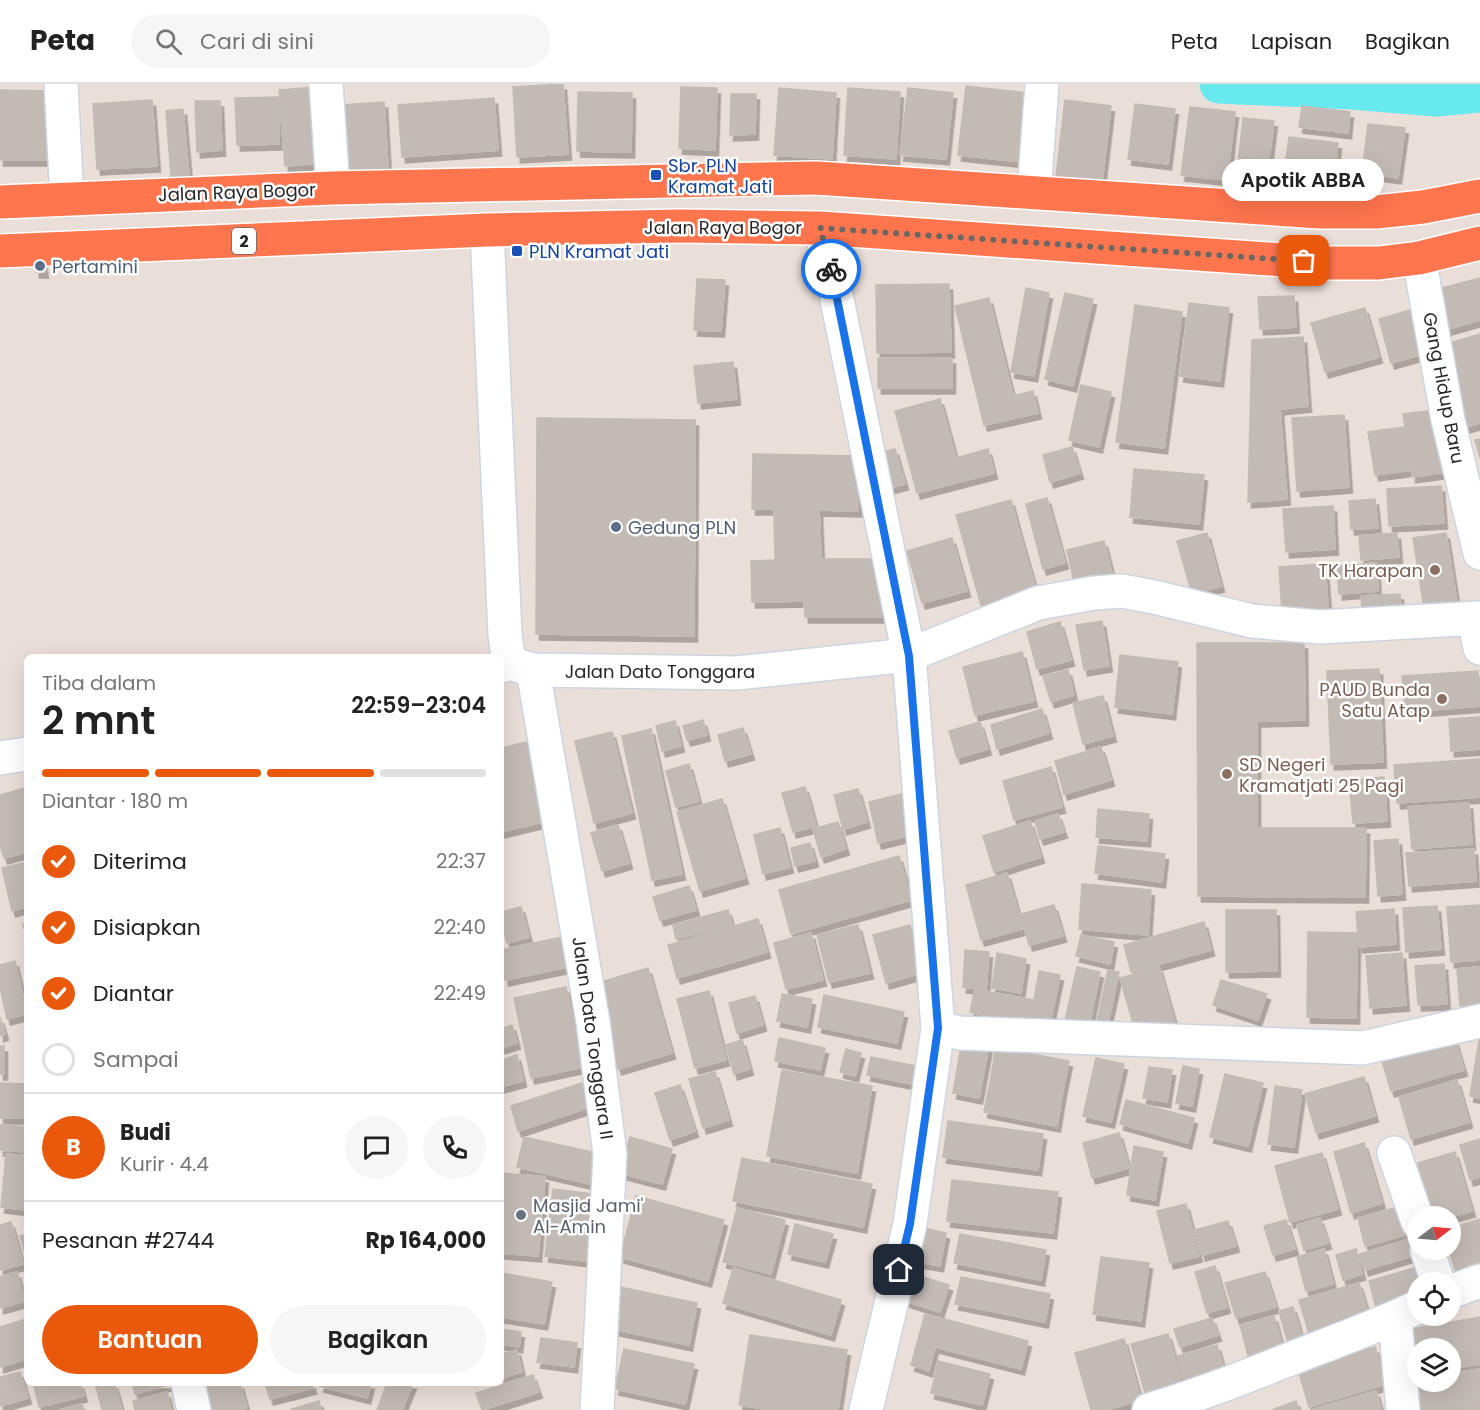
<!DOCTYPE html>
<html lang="id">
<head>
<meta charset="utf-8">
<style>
	body { margin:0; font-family:Poppins,sans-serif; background:#f6f6f6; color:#222; height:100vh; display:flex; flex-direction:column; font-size:22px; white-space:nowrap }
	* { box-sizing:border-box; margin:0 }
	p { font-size:20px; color:#767676 }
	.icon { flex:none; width:33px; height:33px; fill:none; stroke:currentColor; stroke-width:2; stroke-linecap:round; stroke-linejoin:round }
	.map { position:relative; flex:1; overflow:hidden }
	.panel { position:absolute; left:24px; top:570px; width:480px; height:732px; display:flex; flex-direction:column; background:#fff; border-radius:9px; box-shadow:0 6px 24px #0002 }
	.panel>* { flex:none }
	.needle { width:39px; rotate:74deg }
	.controls { position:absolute; left:1407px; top:1122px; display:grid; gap:12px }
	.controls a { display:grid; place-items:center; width:54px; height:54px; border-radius:50%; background:#fff; box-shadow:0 6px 24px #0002; font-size:30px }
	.pin { position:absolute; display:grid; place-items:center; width:51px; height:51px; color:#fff; margin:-26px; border-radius:12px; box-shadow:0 3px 9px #0006 }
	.courier { position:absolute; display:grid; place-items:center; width:60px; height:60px; margin:-30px; border:4px solid #1a73e8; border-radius:50%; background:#fff; color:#222; box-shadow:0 2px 8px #0007 }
	.bubble { position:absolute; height:42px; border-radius:21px; background:#fff; box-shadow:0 6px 24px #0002; font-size:20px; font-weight:600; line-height:42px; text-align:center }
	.overview em { font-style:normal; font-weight:600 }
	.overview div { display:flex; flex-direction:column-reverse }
	.overview { display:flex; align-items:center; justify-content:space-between; height:102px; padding:0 18px }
	h1 { font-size:39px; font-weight:600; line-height:45px }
	.bar { display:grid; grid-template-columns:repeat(4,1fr); gap:9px 6px; align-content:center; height:72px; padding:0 18px }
	.bar i { height:8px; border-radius:4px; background:#e0e0e0 }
	.bar .selected { background:#ea580c }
	.bar p { grid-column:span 4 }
	.line { display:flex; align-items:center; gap:15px; padding:0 18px; border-top:2px solid #e0e0e0 }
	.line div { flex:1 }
	.round { display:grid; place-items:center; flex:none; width:63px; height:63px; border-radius:32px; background:#f6f6f6 }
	ol { padding:0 18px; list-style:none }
	li { display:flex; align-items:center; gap:18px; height:66px }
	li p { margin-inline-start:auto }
	li .icon { padding:6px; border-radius:50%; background:#ea580c; color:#fff; stroke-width:4 }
	li:last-child { color:#767676 }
	li i { width:33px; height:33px; border:3px solid #e0e0e0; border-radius:50% }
	.cta { display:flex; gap:12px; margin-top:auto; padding:12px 18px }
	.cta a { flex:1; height:69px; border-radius:36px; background:#ea580c; color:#fff; font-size:24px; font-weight:600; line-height:69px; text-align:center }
	.cta a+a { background:#f6f6f6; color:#222 }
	header { display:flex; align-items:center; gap:36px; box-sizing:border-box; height:84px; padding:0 30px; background:#fff; border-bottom:2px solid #e0e0e0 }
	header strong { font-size:28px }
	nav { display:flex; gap:33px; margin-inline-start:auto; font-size:21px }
	.search { width:420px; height:54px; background:#f6f6f6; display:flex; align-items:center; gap:15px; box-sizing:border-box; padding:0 21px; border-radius:33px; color:#767676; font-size:22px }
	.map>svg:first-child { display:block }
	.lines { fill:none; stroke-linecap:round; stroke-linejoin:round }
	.canal { stroke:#68e8ef; stroke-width:39 }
	.building { fill:#c2bab4; stroke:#c5bab2; stroke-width:1.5; filter:url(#shadow) }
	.street-casing { stroke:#cdd5e1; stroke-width:36 }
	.highway-casing { stroke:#fff; stroke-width:36 }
	.street { stroke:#fff; stroke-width:33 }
	.highway { stroke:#ff754e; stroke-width:33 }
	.done { stroke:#6b6765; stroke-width:6; stroke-dasharray:0 10.8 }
	.route { stroke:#1a73e8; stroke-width:8 }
	.transit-dot { fill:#1a4fb4; stroke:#fff; stroke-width:2 }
	.service-dot { fill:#5c6f8a; stroke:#fff; stroke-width:2 }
	.education-dot { fill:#8d6e63; stroke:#fff; stroke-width:2 }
	.worship-dot { fill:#6b7280; stroke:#fff; stroke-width:2 }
	.labels { text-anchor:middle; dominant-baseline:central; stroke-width:5; stroke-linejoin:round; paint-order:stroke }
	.shield { fill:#fff; stroke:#686868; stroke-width:1.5 }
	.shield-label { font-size:16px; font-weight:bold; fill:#272727 }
	.transit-label { font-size:18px; fill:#164399; stroke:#fff; text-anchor:start }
	.street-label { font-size:18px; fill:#272727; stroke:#fff }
	.service-label { font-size:18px; fill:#4e5e75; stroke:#fff; text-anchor:start }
	.education-label { font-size:18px; fill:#785e54; stroke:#fff; text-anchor:end }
	.worship-label { font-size:18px; fill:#5b616d; stroke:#fff; text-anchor:start }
</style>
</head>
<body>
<header>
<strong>Peta</strong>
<div class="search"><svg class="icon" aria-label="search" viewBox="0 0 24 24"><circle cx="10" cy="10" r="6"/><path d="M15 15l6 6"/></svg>Cari di sini</div>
<nav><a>Peta</a><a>Lapisan</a><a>Bagikan</a></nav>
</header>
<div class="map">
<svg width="1480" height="1326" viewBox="0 0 1480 1326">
	<defs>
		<filter id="shadow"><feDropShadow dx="3.5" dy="6" stdDeviation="0" flood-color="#0004"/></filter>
	</defs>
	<rect width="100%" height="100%" fill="#eaded8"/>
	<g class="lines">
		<path class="canal" d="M1219,0l133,6 84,7 44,-4"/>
	</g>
	<path class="building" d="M563,0l5,70 -51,3 -4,-70z
		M966,2l64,7 -7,69 -65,-7z
		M317,3l6,76 -38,3 -6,-76z
		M681,3l36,1 -2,62 -36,-2z
		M779,4l57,5 -4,66 -58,-4z
		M848,4l52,4 -4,67 -52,-4z
		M908,4l45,5 -7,66 -46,-4z
		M0,6l52,1v69h-52z
		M578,8l54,1 -1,59 -54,-1z
		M731,10h25l-1,40 -25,1z
		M278,13l1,47 -42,1 -2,-47z
		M494,14l4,52 -96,7 -4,-52z
		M152,16l5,66 -60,3 -4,-65z
		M1065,16l46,6 -9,76 -46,-6z
		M195,17h25l2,49 -25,2z
		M384,18l4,67 -42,3 -4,-67z
		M1135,20l40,5 -7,55 -40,-5z
		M1302,22l48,6 -2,21 -49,-6z
		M1190,23l45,5 -8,68 -46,-5z
		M183,25l6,67 -18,1 -5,-66z
		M1243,34l31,3 -7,53 -30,-3z
		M1368,40l37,4 -7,50 -36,-5z
		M1289,53l49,6 -4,37 -50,-6z
		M43,176l2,12h-9l-1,-11z
		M1480,194v42l-39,11 -11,-40z
		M697,195l28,1 -4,51 -27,-1z
		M949,200l2,68 -74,1 -1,-68z
		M1026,204l23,5 -15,83 -23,-4z
		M1065,209l28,6 -20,87 -28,-7z
		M1294,212l2,31 -36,2 -2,-32z
		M989,214l24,98 20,-5 5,22 -54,12 -29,-119z
		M1189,219l40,5 -9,73 -40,-5z
		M1135,221l47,7 -18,136 -48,-6z
		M1365,224l14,49 -54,15 -14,-49z
		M1414,225l13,44 -36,10 -12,-44z
		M1480,250v89l-18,5 -23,-82z
		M1303,253l5,69 -28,3 7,90 -39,3 4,-162z
		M878,274h74v30h-74z
		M733,278l4,37 -39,4 -4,-37z
		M1081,301l30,7 -12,55 -30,-7z
		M940,315l16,59 32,-9 6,24 -77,20 -22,-82z
		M1437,326l10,62 -35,5v-7l-37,5 -7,-43 37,-5 -2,-13z
		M1344,331l5,72 -52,4 -5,-73z
		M537,334l158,2 -1,216 -158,-2z
		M1480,355v19l-5,-18z
		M1072,363l8,26 -30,9 -7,-27z
		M895,365l10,35 -16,4 -11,-35z
		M753,370l106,2 -1,55 -39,-1 2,49h60v58h-76l-1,-16 -52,1 -1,-41 24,-1 -1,-51h-22z
		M1134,385l70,6 -5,49 -69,-7z
		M1441,402l3,37 -55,3 -2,-37z
		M1047,414l18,65 -22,6 -17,-65z
		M1375,415l3,29 -27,1 -2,-28z
		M1011,416l7,27 -54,16 -8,-28z
		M1333,422l2,43 -49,3 -3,-43z
		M1018,443l10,35 -55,15 -9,-34z
		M1207,449l14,53 -29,8 -15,-53z
		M1397,449l2,24 -38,3 -2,-24z
		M1446,449l11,70 -33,5 -11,-70z
		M952,454l15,53 -45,12 -15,-52z
		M1104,457l10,40 -38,9 -9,-40z
		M1028,478l8,27 -55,16 -8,-28z
		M1376,479l2,28 -39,3 -2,-28z
		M1325,480l3,44 -46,3 -3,-44z
		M1400,510l1,24 -38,2 -2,-24z
		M1102,537l7,45 -25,4 -8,-45z
		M1060,538l11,38 -34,9 -10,-37z
		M1197,559h107l1,77 -48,1v107h109l-1,69 -167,-1z
		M1022,568l12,49 -59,14 -12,-48z
		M1120,571l58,7 -6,52 -57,-7z
		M1379,585l4,93 -52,2 -4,-93z
		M1068,586l6,25 -23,7 -8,-26z
		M1478,587l2,35 -75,6 -3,-36z
		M1103,612l10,40 -30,8 -10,-41z
		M1042,625l7,24 -52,16 -6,-24z
		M1480,633v32l-29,2 -2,-32z
		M703,636l4,15 -20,5 -4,-14z
		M675,637l6,25 -19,5 -6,-25z
		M980,638l8,27 -31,9 -8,-27z
		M743,644l8,26 -26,7 -7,-26z
		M651,645l31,145 -30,6 -30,-144z
		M612,648l20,81 -38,10 -19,-82z
		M527,658l20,79 -46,11v-84z
		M1101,663l10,33 -47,14 -9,-33z
		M1480,675v38l-83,6 -3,-38z
		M689,680l10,37 -23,6 -10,-36z
		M1051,683l11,40 -48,13 -11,-39z
		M1384,693l3,44 -34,2 -4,-43z
		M805,703l11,39 -23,6 -11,-39z
		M25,704l2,6v58l-23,6 -4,-13v-50z
		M858,705l9,33 -24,7 -9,-34z
		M906,709l10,41 -38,9 -9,-41z
		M722,715l23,79 -45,13 -23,-79z
		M1469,719l3,41 -60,5 -4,-42z
		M1098,725l51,5 -2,27 -51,-4z
		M1058,730l6,18 -24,7 -5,-18z
		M1030,737l11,36 -47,15 -11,-36z
		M838,738l8,27 -25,8 -8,-28z
		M618,741l11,38 -27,8 -11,-38z
		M780,744l10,39 -27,7 -9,-39z
		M1398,755l4,55 -24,2 -4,-55z
		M810,759l5,18 -20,5 -4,-18z
		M1098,762l67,8 -3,28 -67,-9z
		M1474,765l2,32 -67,5 -3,-33z
		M899,772l12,44 -120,34 -12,-44z
		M27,778v45l-15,4 -10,-43z
		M1007,789l16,56 -42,11 -15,-55z
		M1082,800l69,6 -3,45 -69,-6z
		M689,802l7,24 -36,10 -7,-23z
		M1054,821l9,31 -34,9 -8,-31z
		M1480,821v55l-29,2 -4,-55z
		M1437,822l4,43 -35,3 -3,-44z
		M521,823l8,30 -22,6 -6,-22v-9z
		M1394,825l2,35 -37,3 -3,-35z
		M728,826l4,14 -56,15 -3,-14z
		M1226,826h50l1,61 -51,1z
		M758,835l9,33 -90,26 -9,-33z
		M1204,838l7,28 -80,22 -7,-27z
		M27,839v16l-4,-15z
		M858,841l12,48 -41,9 -12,-47z
		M910,841l12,48 -36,10 -13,-48z
		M1308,848l49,1 -1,85 -49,-1z
		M811,849l12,47 -37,9 -12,-46z
		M1081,851l33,7 -4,22 -34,-8z
		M567,852l6,30 -68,14 -4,-30z
		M965,866l24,2 -3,37 -23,-2z
		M997,869l29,6 -5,34 -29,-5z
		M1402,869l4,52 -36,3 -4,-52z
		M15,877l12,53 -20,5 -7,-32v-22z
		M1444,880l3,40 -29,1 -3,-39z
		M1077,883l23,5 -12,59 -24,-6z
		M1159,883l16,56 -39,11 -16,-56z
		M1480,883v37l-20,2 -3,-37z
		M648,884l24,85 -54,16 -24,-85z
		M1108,886l11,2 -13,60 -11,-2z
		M1039,887l21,4 -11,53 -79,-16 5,-23 59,11z
		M1221,896l46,14 -9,26 -45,-15z
		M566,903l17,80 -52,11 -17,-80z
		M709,907l17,69 -31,8 -18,-69z
		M782,910l30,5 -5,28 -30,-6z
		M824,911l80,17 -7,31 -79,-16z
		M755,912l8,29 -26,8 -8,-30z
		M0,933l5,17 -5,2z
		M512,941l5,18 -16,5v-19z
		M1480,950v64l-10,-2z
		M779,954l46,10 -5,22 -45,-9z
		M742,956l8,29 -16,5 -8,-29z
		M1455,956l9,30 -73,21 -9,-30z
		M962,957l27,4 -10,53 -26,-5z
		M0,962h4v28h-4z
		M996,963l73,14 -7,34 -72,-13z
		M846,965l15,4 -6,23 -15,-4z
		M517,971l6,26 -22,6v-27z
		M871,973l50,10 -4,18 -50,-10z
		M1096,974l28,6 -13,58 -28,-6z
		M1183,982l16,3 -7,37 -16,-3z
		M1149,983l23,3 -5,32 -24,-4z
		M782,986l90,16 -15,87 -90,-17z
		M715,988l14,48 -26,8 -14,-49z
		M1225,990l38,9 -15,63 -38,-9z
		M1364,993l11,39 -59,17 -11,-39z
		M1457,996l12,42 -58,17 -12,-42z
		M990,998l72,13 -5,31 -73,-14z
		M0,999l27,1v34h-27z
		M582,999l8,24 -72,24 -7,-25z
		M680,1001l15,46 -25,9 -15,-47z
		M1275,1002l27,4 -8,57 -26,-3z
		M1126,1016l68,18 -6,25 -68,-19z
		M948,1037l95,13 -5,36 -95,-13z
		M0,1041l27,2v25l-27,-2z
		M1119,1049l10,35 -37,10 -9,-35z
		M524,1053l73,16 -6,31 -74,-17z
		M630,1053l42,12 -10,35 -42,-11z
		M1480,1055v38l-10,3 -10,-35z
		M1364,1059l18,60 -31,10 -17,-61z
		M1134,1062l29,6 -8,48 -28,-5z
		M1455,1068l17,59 -22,6 -17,-1 -15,-53z
		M1322,1069l16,56 -48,13 -15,-56z
		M6,1070l21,2v24l-23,-3z
		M742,1074l130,26 -9,43 -130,-26z
		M501,1089l44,4 -7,79 -37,-3z
		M4,1093l23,3v30l-26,-3z
		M952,1096l106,12 -5,41 -106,-12z
		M553,1105l48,6 -8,67 -48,-6z
		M636,1112l88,24 -16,61 -88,-24z
		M1186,1120l13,52 -29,7 -13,-52z
		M1402,1122l7,28 -44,12 -7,-28z
		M737,1124l48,12 -14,54 -48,-12z
		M1320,1134l8,25 -24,7 -7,-25z
		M1480,1135v47l-24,7 -7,-23 1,-22z
		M1286,1136l9,29 -22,6 -9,-29z
		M1228,1137l8,25 -34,9 -7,-25z
		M11,1138l12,42 -23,6v-45z
		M795,1140l38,10 -8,28 -37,-8z
		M924,1144l22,5 -6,33 -22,-4z
		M27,1150v27l-7,-25z
		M960,1150l86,16 -5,30 -87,-17z
		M1413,1154l5,16 -53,16 -5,-16z
		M1324,1165l9,35 -27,7 -9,-34z
		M1356,1165l6,25 -19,6 -7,-25z
		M1101,1173l48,6 -8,58 -48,-7z
		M1215,1182l12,41 -20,6 -12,-41z
		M1421,1182l5,16h-8v19l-41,11 -8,-31z
		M733,1184l108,32 -10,35 -108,-32z
		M17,1188l8,29 -25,7v-31z
		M1265,1188l11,35 -40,11 -11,-35z
		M501,1189l51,9 -8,42 -43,-7z
		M913,1190l36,11 -9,27 -35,-11z
		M961,1193l89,17 -5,28 -90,-18z
		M1359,1199l13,43 -60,18 -13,-44z
		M620,1203l77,16 -8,42 -78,-16z
		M1293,1223l12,42 -14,5 -12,-43z
		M925,1230l103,27 -7,28 -86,-22 -6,24 -18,-6z
		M1274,1232l10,37 -34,10 -10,-38z
		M1480,1233v47l-30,5v-21h-32v27l-5,1 -8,-46z
		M1212,1234l6,17 -38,12 -6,-18z
		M26,1235l1,40 -27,8v-40z
		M501,1245l20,3 -2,15 -18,-3z
		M1168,1250l17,59 -37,10 -17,-59z
		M750,1251l97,15 -9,60h-68l-31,-5z
		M541,1254l36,5 -3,24 -37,-5z
		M1124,1255l17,61 -35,10h-15l-16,-57z
		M1217,1261l7,24 -39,12 -7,-25z
		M1375,1263l11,37 -77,23 -11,-38z
		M624,1265l70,15 -9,40 -70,-15z
		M517,1266l5,22 -21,6v-24z
		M938,1277l52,13 -8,31 -51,-12z
		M1480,1285v28l-65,11 -5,-27 40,1v-8z
		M20,1288l8,26 -28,8v-29z
		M533,1291l6,17 -57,18 -6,-17z
		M47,1299h33l4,13 -45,11 -5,-21z
		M95,1299h19l2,6 -18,5z
		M132,1299h36v2l-33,9z
		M219,1299h21l7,25 -8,2h-26l-7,-23z
		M265,1299h22l3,11 -20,5z
		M287,1299h25l1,5 -23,6z
		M321,1299h50l-4,15 -47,-12z
		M387,1299h26l-11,27h-25z
		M116,1305l6,21h-20l-4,-16z
		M1376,1307l5,19h-66l-1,-1z
		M167,1308l4,18h-36l-2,-9z
		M1480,1315v11h-63z
		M319,1317l2,9h-29v-1z
		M1296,1317l3,9h-27z
		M82,1320l2,6h-25z"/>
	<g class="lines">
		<defs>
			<path id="street" d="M61,0l6,116
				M326,0l7,104
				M1034,108l8,-108
				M820,144l9,32 80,395 29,373 -28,196 -44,186
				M487,146l18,405 4,28
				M1419,174l29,162 32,133
				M1474,534l6,30
				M501,582l8,-3 24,7 204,3 172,-18 129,-52 56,-10 28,-2 32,6 98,24 68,6 160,-9
				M533,586l60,352 17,132 -13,256
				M0,674l27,-4
				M938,944l22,5 403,15 117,-27
				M1394,1069l24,69
				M1427,1166l11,32
				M1450,1208l30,-11
				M1395,1234l8,92
				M188,1299l6,27
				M1149,1326c54,-16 106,-37 159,-58 37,-14 74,-28 110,-45"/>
			<path id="highway" d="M0,118l333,-14 483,-10 504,34h56l47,-5 57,-11
				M0,167l487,-21 193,-4 140,2 507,35h52l40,-5 61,-15"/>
		</defs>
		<use href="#street" class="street-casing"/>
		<use href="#highway" class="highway-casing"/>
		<use href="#street" class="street"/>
		<use href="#highway" class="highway"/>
	</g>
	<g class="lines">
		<path class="done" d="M831,185l-11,-41 484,33"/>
		<path class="route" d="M831,185l78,387 29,372 -28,196 -11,46"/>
	</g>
	<g class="transit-dot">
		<rect x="650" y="85" width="12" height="12" rx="3"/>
		<rect x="511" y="161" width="12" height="12" rx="3"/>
	</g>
	<g class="service-dot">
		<circle cx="40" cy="182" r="6"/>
		<circle cx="616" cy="443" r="6"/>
	</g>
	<g class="education-dot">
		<circle cx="1435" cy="486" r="6"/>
		<circle cx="1442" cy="615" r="6"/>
		<circle cx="1227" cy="690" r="6"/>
	</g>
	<circle class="worship-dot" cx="521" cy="1131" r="6"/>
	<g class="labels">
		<rect class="shield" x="232" y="144" width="24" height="26" rx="4.5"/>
		<g class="shield-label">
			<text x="244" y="157">2</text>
		</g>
		<g class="transit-label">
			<text x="668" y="81">Sbr. PLN<tspan x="668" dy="21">Kramat Jati</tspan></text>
			<text x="529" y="167">PLN Kramat Jati</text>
		</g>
		<g class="street-label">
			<text transform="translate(237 108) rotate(-2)">Jalan Raya Bogor</text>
			<text x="723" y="143">Jalan Raya Bogor</text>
			<text transform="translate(1444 304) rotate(79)">Gang Hidup Baru</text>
			<text x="660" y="587">Jalan Dato Tonggara</text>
			<text transform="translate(593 954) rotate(82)">Jalan Dato Tonggara II</text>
		</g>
		<g class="service-label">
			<text x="52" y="182">Pertamini</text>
			<text x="628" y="443">Gedung PLN</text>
		</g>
		<g class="education-label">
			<text x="1423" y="486">TK Harapan</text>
			<text x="1430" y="605">PAUD Bunda<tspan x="1430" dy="21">Satu Atap</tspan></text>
			<text x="1239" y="680" text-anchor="start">SD Negeri<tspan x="1239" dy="21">Kramatjati 25 Pagi</tspan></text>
		</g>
		<g class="worship-label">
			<text x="533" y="1121">Masjid Jami'<tspan x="533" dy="21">Al-Amin</tspan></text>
		</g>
	</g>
</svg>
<div class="controls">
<a><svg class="needle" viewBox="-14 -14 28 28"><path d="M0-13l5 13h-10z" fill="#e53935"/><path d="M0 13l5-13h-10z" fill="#767676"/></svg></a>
<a><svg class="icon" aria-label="locate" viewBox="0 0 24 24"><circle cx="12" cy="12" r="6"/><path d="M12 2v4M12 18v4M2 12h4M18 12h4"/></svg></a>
<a><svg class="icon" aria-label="layers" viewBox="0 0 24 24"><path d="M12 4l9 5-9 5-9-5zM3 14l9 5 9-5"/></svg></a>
</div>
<div class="pin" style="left:1304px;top:177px;background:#ea580c"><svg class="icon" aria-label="bag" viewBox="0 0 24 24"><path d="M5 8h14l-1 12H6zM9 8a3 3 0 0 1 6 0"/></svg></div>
<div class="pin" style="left:899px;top:1186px;background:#1f2937"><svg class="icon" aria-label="home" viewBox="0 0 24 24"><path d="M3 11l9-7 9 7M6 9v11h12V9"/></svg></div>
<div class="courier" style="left:831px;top:185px"><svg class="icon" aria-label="bike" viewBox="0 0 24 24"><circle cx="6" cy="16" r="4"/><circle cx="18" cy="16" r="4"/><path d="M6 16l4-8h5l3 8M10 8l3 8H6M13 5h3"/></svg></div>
<div class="bubble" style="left:1222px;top:75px;width:162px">Apotik ABBA</div>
<section class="panel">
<div class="overview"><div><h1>2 mnt</h1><p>Tiba dalam</p></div><em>22:59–23:04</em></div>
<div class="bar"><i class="selected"></i><i class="selected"></i><i class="selected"></i><i></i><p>Diantar · 180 m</p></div>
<ol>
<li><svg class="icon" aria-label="check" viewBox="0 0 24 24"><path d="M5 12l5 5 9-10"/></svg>Diterima<p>22:37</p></li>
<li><svg class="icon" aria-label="check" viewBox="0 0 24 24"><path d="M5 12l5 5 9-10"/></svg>Disiapkan<p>22:40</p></li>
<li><svg class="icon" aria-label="check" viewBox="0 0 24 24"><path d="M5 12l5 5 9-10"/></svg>Diantar<p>22:49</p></li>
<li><i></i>Sampai</li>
</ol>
<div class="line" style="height:108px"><b class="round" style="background:#ea580c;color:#fff">B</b><div><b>Budi</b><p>Kurir · 4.4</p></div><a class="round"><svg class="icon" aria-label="chat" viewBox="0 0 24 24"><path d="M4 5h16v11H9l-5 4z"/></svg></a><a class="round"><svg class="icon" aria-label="phone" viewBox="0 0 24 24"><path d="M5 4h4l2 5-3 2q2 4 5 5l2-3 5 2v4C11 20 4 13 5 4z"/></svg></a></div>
<div class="line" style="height:78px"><div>Pesanan #2744</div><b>Rp 164,000</b></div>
<div class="cta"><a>Bantuan</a><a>Bagikan</a></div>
</section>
</div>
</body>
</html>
